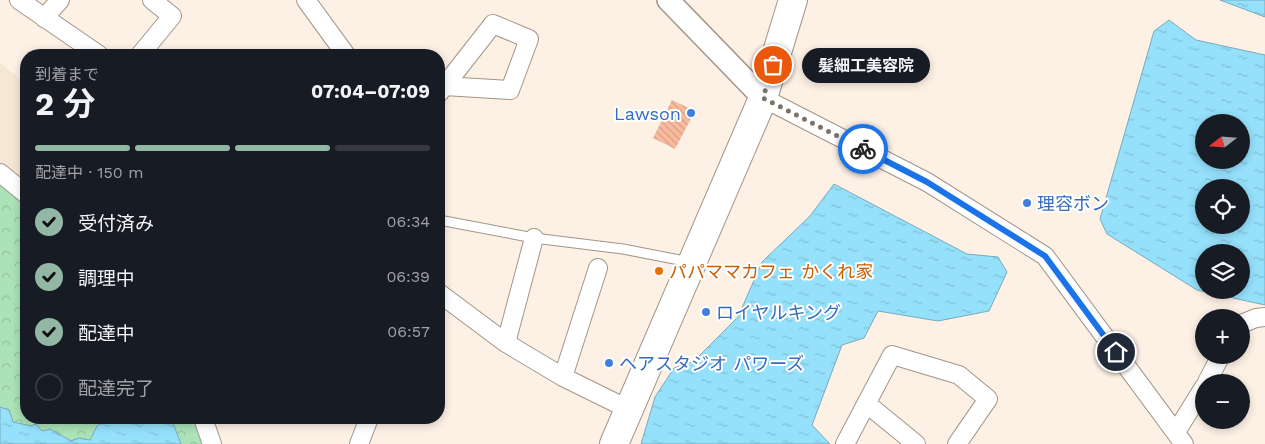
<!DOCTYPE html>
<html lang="ja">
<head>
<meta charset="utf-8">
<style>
	body { margin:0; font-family:"Work Sans","Noto Sans JP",sans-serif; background:#20242c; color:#f1f3f6; height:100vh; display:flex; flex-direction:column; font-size:19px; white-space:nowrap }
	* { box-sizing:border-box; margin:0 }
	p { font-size:16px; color:#9ea1a6 }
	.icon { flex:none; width:28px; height:28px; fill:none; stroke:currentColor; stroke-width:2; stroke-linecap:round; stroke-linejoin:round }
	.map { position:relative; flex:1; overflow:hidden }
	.side { position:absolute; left:20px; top:49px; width:425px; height:375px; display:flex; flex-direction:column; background:#171b24; border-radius:20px; box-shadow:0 2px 8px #0003 }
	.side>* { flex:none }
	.needle { width:32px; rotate:253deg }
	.fabs { position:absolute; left:1195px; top:114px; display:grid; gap:10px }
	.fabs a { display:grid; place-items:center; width:55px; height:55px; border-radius:50%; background:#171b24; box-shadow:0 2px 8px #0003; font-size:25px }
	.pin { position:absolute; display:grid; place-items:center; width:42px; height:42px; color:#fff; margin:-21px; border:2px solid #fff; border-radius:50%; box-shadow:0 1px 5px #0007 }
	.courier { position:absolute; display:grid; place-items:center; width:50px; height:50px; margin:-25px; border:4px solid #1a73e8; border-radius:50%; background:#fff; color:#222; box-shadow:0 1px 6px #0007 }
	.bubble { position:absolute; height:35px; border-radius:18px; background:#171b24; box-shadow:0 2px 8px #0003; font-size:16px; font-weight:700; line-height:35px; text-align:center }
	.head em { font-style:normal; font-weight:700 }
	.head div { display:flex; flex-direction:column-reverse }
	.head { display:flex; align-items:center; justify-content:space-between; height:85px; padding:0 15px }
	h1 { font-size:32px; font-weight:700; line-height:38px }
	.bar { display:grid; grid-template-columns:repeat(4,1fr); gap:8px 5px; align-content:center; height:60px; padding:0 15px }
	.bar i { height:6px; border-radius:4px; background:#363941 }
	.bar .active { background:#92b8a5 }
	.bar p { grid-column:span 4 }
	ol { padding:0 15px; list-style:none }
	li { display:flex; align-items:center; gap:15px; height:55px }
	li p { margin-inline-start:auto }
	li .icon { padding:5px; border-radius:50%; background:#92b8a5; color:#111; stroke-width:4 }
	li:last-child { color:#9ea1a6 }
	li i { width:28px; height:28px; border:2px solid #363941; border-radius:50% }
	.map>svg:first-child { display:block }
	.commercial { fill:#f4e8d4 }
	.park { fill:url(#park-crowns) }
	.water { fill:url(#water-ripples); stroke:#78abbc; fill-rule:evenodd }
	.building { fill:url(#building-back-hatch) }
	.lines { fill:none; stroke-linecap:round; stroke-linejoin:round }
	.service-casing { stroke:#a29588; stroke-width:11 }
	.minor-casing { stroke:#a29588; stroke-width:20 }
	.tertiary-casing { stroke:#a29588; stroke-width:24 }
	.primary-casing { stroke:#a29588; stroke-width:30 }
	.service { stroke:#fff; stroke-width:9 }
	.minor { stroke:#fff; stroke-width:18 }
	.tertiary { stroke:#fff; stroke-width:21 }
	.primary { stroke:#fff; stroke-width:28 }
	.done { stroke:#7a736b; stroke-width:5; stroke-dasharray:0 9 }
	.route { stroke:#1a73e8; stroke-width:6 }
	.shop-dot { fill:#3f7fe0; stroke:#fff; stroke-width:2 }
	.food-dot { fill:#e8710a; stroke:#fff; stroke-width:2 }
	.labels { text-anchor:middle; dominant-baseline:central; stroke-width:4; stroke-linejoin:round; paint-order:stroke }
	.shop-label { font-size:18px; fill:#366cbe; stroke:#fff; text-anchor:start }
	.food-label { font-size:18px; fill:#c56008; stroke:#fff; text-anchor:start }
</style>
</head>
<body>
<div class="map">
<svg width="1265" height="444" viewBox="0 0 1265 444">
	<defs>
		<pattern id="park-crowns" width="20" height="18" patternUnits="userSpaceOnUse" patternTransform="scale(1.25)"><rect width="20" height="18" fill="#abe2b7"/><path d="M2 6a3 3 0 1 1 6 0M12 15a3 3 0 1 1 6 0" fill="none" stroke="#94c29d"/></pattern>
		<pattern id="water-ripples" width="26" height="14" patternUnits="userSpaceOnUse" patternTransform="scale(1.25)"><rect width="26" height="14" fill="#95e0fb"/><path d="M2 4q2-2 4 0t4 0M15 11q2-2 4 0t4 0" fill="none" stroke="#81c0d7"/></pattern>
		<pattern id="building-back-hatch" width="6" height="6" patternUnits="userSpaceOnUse" patternTransform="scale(1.25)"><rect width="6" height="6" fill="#f9ba9e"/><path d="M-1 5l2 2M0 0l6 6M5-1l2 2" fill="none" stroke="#d6a088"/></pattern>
	</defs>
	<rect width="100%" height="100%" fill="#fdf1e6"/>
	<path class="commercial" d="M0,63l26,21v97l-26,-20z"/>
	<path class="park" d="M0,183l26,20v215h171l9,26h-206z"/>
	<path class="water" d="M1220,0h45v17z
		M1169,20l27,20 69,15v250l-68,-15 -90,-56 -7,-15 54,-188zM1204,122h37v38h-37zM1204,188h37v37h-37zM1204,252h37v38h-37z
		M834,184l133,70 31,3 9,15 -18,39 -51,10 -60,-10 -14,27 -22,7 -30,80 18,19h-189l14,-47 19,-29 20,-7 44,-44 24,-55 48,-46z
		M0,407l9,3 4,12 18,4 5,-2 6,7 8,-2 21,12 8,-3 11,2 7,-14 11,-8h63l10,26h-181z"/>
	<path class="building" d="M672,100l23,11 -20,38 -22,-11z"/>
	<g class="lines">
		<defs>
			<path id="service" d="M439,220l95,18 89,11 67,13"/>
			<path id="minor" d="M19,0l80,55
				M306,0l40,55
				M44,18l16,-18
				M140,55l32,-39 -20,-16
				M439,93l54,-69 36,15 -19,51 -66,-4
				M763,98l164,84 118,74 139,188
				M0,173l26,21
				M439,293l67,50 57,34 67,33
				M1241,324l15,-6 9,-1
				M506,343l28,-105
				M563,377l35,-109
				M1207,382l14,-27
				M867,404l49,40
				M203,418l9,26
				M1176,432l28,-45
				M359,444l10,-26
				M845,444l47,-89 67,20 29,24 -31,45"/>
			<path id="tertiary" d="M668,0l95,98"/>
			<path id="primary" d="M614,444l149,-346 30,-98"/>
		</defs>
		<use href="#service" class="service-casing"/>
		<use href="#minor" class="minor-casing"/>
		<use href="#tertiary" class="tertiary-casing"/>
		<use href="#primary" class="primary-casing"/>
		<use href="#service" class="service"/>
		<use href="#minor" class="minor"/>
		<use href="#tertiary" class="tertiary"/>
		<use href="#primary" class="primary"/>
	</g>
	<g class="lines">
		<path class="done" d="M773,65l-10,33 100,51"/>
		<path class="route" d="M863,149l64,33 118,74 71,96"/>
	</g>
	<g class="shop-dot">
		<circle cx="691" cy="113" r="5"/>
		<circle cx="1027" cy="203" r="5"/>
		<circle cx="706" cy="312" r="5"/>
		<circle cx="609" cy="363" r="5"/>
	</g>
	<circle class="food-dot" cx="659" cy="271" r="5"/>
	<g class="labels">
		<g class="shop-label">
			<text x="681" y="113" text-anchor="end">Lawson</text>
			<text x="1037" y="203">理容ボン</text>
			<text x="716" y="312">ロイヤルキング</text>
			<text x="619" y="363">ヘアスタジオ パワーズ</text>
		</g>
		<g class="food-label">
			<text x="669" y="271">パパママカフェ かくれ家</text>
		</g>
	</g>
</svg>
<div class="fabs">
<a><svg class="needle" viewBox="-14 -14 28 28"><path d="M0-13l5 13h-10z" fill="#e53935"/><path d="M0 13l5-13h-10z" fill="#9ea1a6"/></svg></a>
<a><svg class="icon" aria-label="locate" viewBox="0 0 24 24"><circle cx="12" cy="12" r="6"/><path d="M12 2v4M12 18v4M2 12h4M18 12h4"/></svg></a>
<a><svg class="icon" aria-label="layers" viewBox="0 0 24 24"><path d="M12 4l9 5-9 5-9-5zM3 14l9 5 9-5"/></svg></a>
<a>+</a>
<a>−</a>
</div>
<div class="pin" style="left:773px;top:65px;background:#ea580c"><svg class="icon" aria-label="bag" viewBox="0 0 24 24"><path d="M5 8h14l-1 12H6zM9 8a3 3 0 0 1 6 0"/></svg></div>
<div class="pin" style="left:1116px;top:352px;background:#1f2937"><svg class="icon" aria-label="home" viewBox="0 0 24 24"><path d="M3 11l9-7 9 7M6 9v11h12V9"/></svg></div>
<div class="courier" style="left:863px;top:149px"><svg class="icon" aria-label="bike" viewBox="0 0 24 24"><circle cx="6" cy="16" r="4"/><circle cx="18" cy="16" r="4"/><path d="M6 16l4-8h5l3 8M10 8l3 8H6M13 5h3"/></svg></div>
<div class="bubble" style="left:802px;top:48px;width:128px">髪細工美容院</div>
<section class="side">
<div class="head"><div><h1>2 分</h1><p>到着まで</p></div><em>07:04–07:09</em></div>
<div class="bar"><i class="active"></i><i class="active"></i><i class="active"></i><i></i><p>配達中 · 150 m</p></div>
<ol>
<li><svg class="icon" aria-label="check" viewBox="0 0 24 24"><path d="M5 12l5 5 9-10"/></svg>受付済み<p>06:34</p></li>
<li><svg class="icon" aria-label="check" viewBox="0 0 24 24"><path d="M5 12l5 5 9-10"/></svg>調理中<p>06:39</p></li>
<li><svg class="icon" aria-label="check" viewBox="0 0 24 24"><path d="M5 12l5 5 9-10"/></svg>配達中<p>06:57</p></li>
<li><i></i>配達完了</li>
</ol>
</section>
</div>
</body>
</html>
